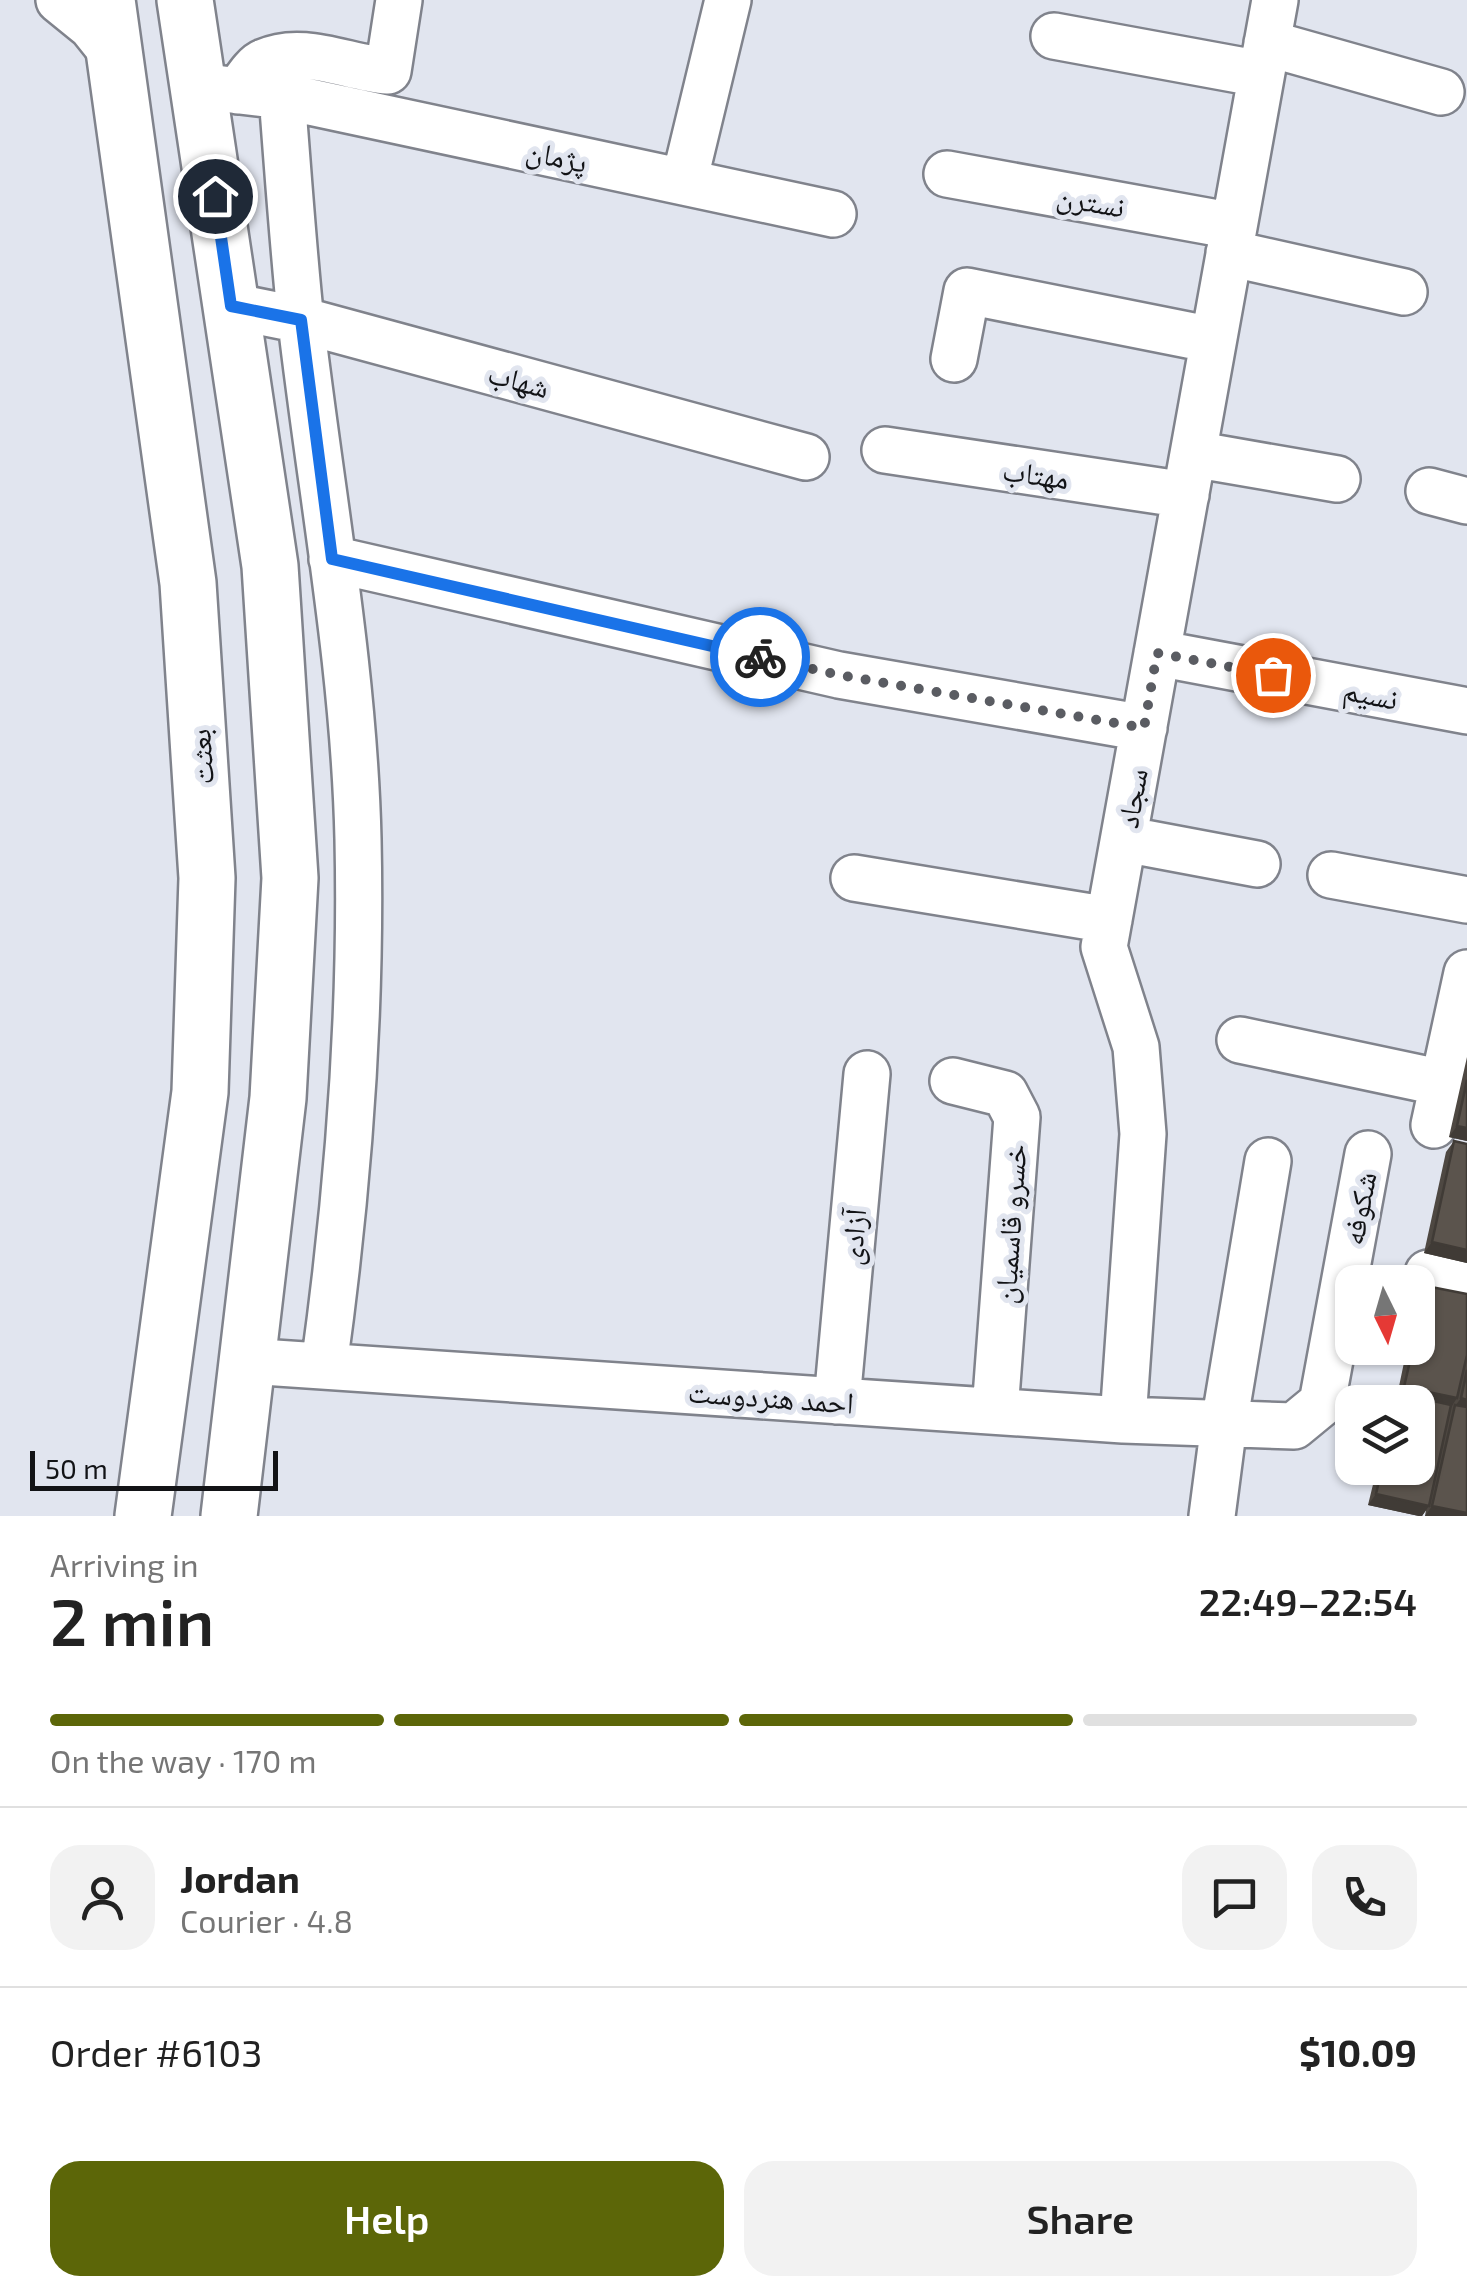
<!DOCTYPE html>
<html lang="en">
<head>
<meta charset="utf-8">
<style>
	body { margin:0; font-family:"Exo 2","Noto Naskh Arabic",sans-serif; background:#f2f2f2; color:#222; height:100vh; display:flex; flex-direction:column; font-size:38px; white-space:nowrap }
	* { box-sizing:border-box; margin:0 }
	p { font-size:32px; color:#767676 }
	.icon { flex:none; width:55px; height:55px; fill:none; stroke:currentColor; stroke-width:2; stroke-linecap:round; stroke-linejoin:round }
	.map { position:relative; height:1516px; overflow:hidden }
	.sheet { display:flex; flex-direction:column; background:#fff; flex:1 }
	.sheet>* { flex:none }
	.needle { width:65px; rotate:175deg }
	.controls { position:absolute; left:1335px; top:1265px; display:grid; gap:20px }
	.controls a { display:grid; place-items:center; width:100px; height:100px; border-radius:20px; background:#fff; box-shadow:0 2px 8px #0004; font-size:50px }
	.scale { position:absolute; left:30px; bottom:25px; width:248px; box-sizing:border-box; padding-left:10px; border:5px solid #121316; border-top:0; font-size:28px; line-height:35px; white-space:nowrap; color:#121316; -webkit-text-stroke:8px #e1e5ef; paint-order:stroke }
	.pin { position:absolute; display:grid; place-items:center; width:85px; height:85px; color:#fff; margin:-42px; border:5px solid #fff; border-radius:50%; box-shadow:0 2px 10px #0007 }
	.courier { position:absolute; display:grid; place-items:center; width:100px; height:100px; margin:-50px; border:8px solid #1a73e8; border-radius:50%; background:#fff; color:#222; box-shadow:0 2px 12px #0007 }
	.head em { font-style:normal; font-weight:600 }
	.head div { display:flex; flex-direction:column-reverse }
	.head { display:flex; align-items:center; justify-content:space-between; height:170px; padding:0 50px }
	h1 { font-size:65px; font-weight:600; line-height:75px }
	.bar { display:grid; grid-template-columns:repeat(4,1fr); gap:15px 10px; align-content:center; height:120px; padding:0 50px }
	.bar i { height:12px; border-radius:8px; background:#e0e0e0 }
	.bar .active { background:#5c6608 }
	.bar p { grid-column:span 4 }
	.line { display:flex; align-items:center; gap:25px; padding:0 50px; border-top:2px solid #e0e0e0 }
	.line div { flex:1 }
	.round { display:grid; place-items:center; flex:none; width:105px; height:105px; border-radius:30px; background:#f2f2f2 }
	.action { display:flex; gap:20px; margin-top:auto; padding:20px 50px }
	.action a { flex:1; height:115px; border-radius:30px; background:#5c6608; color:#fff; font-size:40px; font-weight:600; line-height:115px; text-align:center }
	.action a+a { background:#f2f2f2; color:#222 }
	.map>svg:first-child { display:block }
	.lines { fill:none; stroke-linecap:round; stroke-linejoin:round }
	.minor-casing { stroke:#80838c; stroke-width:50 }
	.major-casing { stroke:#80838c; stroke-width:60 }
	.minor { stroke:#fff; stroke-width:45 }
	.major { stroke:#fff; stroke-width:55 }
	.wall { fill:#4e4842 }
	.shaded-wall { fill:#403b36 }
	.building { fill:#5b544d; stroke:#403b36; stroke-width:2.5 }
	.done { stroke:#5a5c62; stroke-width:10; stroke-dasharray:0 18 }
	.route { stroke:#1a73e8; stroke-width:12 }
	.labels { text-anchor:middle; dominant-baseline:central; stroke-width:10; stroke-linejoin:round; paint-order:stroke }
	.street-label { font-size:30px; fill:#121316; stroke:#e1e5ef }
</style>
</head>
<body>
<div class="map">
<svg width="1467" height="1516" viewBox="0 0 1467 1516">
	<rect width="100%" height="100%" fill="#e1e5ef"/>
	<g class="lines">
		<defs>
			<path id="minor" d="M59,0l32,26 24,30
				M1054,36l207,38
				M1267,43l174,49
				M198,86l84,10 551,118
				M238,91c7,-9 16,-25 26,-29 39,-18 84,6 124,9l11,-71
				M282,96c6,75 11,151 19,226 20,172 53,344 57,517 4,176 -10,353 -34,527
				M947,174l287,52
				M684,182l44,-182
				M1229,253l175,39
				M231,306l70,14 505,137
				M954,359l13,-68 246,49
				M885,450l301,45
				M1193,454l144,25
				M1429,491l38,10
				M332,559l507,116 305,53
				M1157,653l310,58
				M1124,839l133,25
				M1331,875l136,25
				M854,878l255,42
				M1240,1040l203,43
				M953,1081l52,13 12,23 -22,294
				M1434,1125l33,-152
				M1428,1273l39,8
				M247,1361l876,59 171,6 28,-23 46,-249
				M837,1401l30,-327
				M1123,1420l20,-286 -7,-87 -32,-100 171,-947
				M1212,1516l12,-92 44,-263"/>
			<path id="major" d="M107,0l81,583 19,295 -7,214 -57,424
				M185,0l85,566 20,312 -12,220 -49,418"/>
		</defs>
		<use href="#minor" class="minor-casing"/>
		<use href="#major" class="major-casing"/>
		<use href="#minor" class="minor"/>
		<use href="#major" class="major"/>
	</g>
	<path class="wall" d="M1467,1057v84l-18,-4z
		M1454,1141l13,3v119l-43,-10 22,-101z
		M1426,1286l41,8v222h-42l1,-6 -4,6h-3l-51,-11 9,-37h41v-66h-26l5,-6 10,-48h11v-46l1,-6z"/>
	<path class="shaded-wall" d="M1457,1126l10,2v13l-18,-4z
		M1432,1242l35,8v13l-43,-10z
		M1404,1387l53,11 -7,11 -54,-11z
		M1461,1398l6,2v12l-14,-3z
		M1376,1494l53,12 -7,10h-3l-51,-11z
		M1432,1506l35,7v3h-42z"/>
	<path class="building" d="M1467,1080v48l-10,-2z
		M1454,1141l13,3v106l-35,-8z
		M1426,1286l41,8v61l-10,43 -53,-11 9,-39h5v-22z
		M1467,1370v30l-6,-2z
		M1398,1393l53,12 -22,101 -53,-12 6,-26h36v-66h-22z
		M1455,1405l12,2v106l-35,-7z"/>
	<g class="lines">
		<path class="done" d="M760,657l79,18 305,53 13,-75 116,22"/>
		<path class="route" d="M215,196l16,110 70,14 31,239 428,98"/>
	</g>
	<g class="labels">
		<g class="street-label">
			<text transform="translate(557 155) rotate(12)">پژمان</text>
			<text transform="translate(1091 200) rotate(10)">نسترن</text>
			<text transform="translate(519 379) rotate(15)">شهاب</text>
			<text transform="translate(1036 473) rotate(8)">مهتاب</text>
			<text transform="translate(1371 693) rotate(11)">نسیم</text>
			<text transform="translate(200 757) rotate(-94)">بعثت</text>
			<text transform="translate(1131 798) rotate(-80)">سجاد</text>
			<text transform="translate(1358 1208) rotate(-79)">شکوفه</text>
			<text transform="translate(1009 1224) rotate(-86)">خسرو قاسمیان</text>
			<text transform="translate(852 1237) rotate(-85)">آزادی</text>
			<text transform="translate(771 1396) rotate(4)">احمد هنردوست</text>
		</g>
	</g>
</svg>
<div class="controls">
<a><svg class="needle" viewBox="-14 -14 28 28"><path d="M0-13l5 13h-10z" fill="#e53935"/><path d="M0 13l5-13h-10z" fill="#767676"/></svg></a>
<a><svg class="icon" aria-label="layers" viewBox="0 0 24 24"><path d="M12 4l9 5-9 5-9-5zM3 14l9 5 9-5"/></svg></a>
</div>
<div class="scale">50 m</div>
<div class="pin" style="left:1273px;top:675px;background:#ea580c"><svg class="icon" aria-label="bag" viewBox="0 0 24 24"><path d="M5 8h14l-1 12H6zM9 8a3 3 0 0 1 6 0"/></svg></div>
<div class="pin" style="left:215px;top:196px;background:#1f2937"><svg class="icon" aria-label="home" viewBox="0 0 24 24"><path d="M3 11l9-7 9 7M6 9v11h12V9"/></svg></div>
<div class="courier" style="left:760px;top:657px"><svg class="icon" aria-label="bike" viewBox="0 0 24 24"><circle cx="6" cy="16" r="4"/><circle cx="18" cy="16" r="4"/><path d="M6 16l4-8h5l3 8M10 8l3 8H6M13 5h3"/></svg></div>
</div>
<section class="sheet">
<div class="head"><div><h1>2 min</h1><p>Arriving in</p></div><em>22:49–22:54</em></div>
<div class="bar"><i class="active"></i><i class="active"></i><i class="active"></i><i></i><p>On the way · 170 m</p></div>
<div class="line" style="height:180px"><a class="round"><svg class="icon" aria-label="person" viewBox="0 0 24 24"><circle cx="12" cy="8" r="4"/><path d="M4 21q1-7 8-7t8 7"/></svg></a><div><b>Jordan</b><p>Courier · 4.8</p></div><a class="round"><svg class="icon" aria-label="chat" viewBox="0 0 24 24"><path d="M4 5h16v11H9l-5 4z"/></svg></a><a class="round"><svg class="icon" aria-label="phone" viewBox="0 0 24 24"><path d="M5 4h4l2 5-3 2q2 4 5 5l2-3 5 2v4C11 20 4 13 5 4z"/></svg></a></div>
<div class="line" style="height:130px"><div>Order #6103</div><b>$10.09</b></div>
<div class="action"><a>Help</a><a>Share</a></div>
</section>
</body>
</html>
